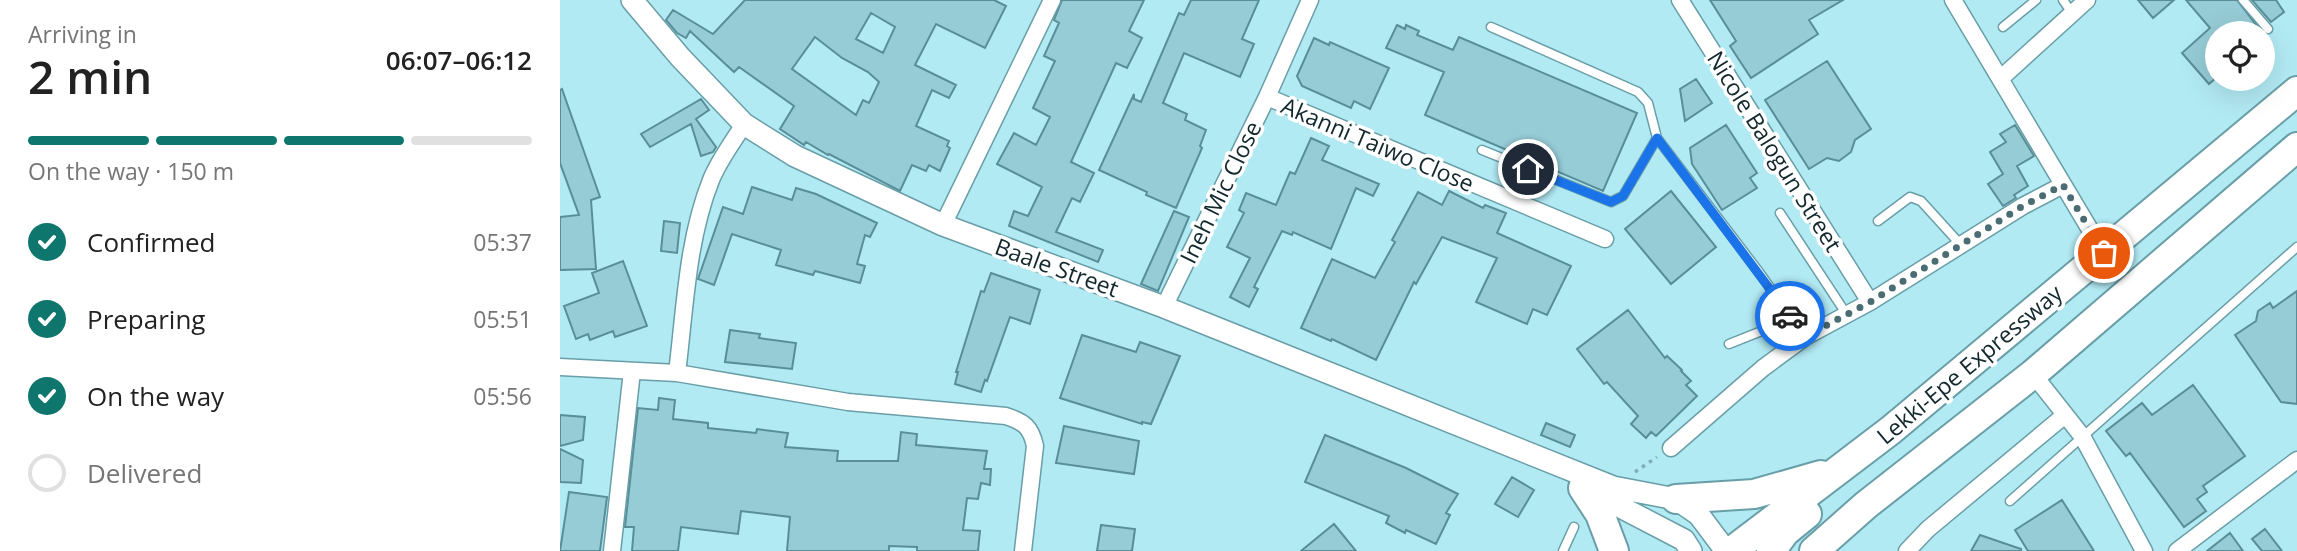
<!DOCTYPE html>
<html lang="en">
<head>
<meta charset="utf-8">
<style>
	body { margin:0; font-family:"Open Sans",sans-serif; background:#f6f6f6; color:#222; height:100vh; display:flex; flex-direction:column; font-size:26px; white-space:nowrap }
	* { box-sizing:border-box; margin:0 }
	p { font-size:23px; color:#767676 }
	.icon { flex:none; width:38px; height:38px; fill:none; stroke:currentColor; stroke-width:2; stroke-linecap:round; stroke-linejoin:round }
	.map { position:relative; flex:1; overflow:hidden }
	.details { display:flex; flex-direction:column; background:#fff; width:560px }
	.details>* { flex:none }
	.controls { position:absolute; left:1645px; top:21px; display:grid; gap:14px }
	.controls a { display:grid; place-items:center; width:70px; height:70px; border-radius:50%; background:#fff; box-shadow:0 7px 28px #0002; font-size:35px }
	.pin { position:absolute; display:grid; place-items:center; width:60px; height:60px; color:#fff; margin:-30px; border:4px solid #fff; border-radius:50%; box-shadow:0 2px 7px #0007 }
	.courier { position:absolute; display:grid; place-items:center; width:70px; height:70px; margin:-35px; border:5px solid #1a73e8; border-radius:50%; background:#fff; color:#222; box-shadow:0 2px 9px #0007 }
	.headline em { font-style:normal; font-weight:600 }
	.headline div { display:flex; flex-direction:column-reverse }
	.headline { display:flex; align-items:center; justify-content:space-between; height:119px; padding:0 28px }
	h1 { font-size:46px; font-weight:600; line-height:52px }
	.bar { display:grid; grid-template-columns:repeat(4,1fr); gap:10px 7px; align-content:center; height:84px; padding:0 28px }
	.bar i { height:9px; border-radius:5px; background:#e0e0e0 }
	.bar .current { background:#0f766e }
	.bar p { grid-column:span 4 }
	ol { padding:0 28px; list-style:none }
	li { display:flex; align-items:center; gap:21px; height:77px }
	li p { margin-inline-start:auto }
	li .icon { padding:7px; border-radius:50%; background:#0f766e; color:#fff; stroke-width:4 }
	li:last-child { color:#767676 }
	li i { width:38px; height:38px; border:4px solid #e0e0e0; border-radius:50% }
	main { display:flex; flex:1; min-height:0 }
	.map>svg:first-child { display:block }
	.building { fill:#96ccd6; stroke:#598e98; stroke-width:2; fill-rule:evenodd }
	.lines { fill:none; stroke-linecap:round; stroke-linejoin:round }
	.service-casing { stroke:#689ea7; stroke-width:11 }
	.minor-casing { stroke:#689ea7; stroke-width:19 }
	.tertiary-casing { stroke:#689ea7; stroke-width:24 }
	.trunk-casing { stroke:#689ea7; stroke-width:32 }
	.path { stroke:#81afb7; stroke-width:3.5; stroke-dasharray:3.5 5; stroke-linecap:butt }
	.service { stroke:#fff; stroke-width:8 }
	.minor { stroke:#fff; stroke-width:16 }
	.tertiary { stroke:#fff; stroke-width:21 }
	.trunk { stroke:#fff; stroke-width:28 }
	.done { stroke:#4a6c72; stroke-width:7; stroke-dasharray:0 12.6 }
	.route { stroke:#1a73e8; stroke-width:9 }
	.labels { text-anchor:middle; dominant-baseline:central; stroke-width:7; stroke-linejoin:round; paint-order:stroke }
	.street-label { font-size:23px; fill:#12282c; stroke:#fff }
</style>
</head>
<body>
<main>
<section class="details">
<div class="headline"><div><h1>2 min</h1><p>Arriving in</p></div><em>06:07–06:12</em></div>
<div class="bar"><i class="current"></i><i class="current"></i><i class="current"></i><i></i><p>On the way · 150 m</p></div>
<ol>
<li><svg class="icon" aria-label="check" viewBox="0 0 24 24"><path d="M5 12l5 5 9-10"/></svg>Confirmed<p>05:37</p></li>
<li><svg class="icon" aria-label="check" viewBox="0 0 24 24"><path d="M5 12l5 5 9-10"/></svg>Preparing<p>05:51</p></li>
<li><svg class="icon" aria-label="check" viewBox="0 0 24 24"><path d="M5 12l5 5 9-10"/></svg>On the way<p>05:56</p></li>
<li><i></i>Delivered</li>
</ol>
</section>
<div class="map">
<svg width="1737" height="551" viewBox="0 0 1737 551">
	<rect width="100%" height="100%" fill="#b2eaf4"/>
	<path class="building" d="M185,0h249l12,6 -21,42 -49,-24 -21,41 41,20 -7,13 -17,-8 -16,36 33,15 -2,5 3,2 -10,23 -11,-6 -3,6 -14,-6 -12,26 -71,-37 -1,1 -22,-13 -2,3 -24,-16 14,-23 -55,-39 -5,5 -44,-41 -4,7 -9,-5 -11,-13 7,-10 40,24zM311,13l24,14 -12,26 -27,-14zM255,37l27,21 26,14 11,10 -10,21 -6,-3 -7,15 -64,-46z
		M502,0h82l-15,31 13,7 -15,30 -11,-5 -45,99 23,11 -14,29 -8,-4 -16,34 47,18 -5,12 -89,-36 5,-15 14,5 14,-29 -45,-23 17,-31 22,12 14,-28 -17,-9 22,-47 -11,-5 15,-33 -5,-3z
		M631,0h68l-17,39 12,5 -14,33 -56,-24 -21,50 24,11 -2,6 21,10 -6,16 2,2 -26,60 -30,-13 1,-3 -48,-22 35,-76v5l7,3 38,-89 5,2z
		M1150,0h133l-34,20 9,14 -67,44 -21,-32 6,-5z
		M1578,0h36l-21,18z
		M1626,0h51l23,30 -5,3h-38v44l-8,7 -27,-31 28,-25z
		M1692,0h24l8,12 -13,10z
		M837,25l8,4 1,-4 13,6 -2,4 36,15 6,-13 178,76 -34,78 -178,-76 19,-43 -58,-24z
		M754,38l15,7 1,-3 59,26 -19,41 -16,-8 -3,7 -49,-22 -5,-10z
		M1267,61l44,68 -16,11 -4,12 -12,9 -12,-3 -18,11 -44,-69z
		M1136,79l16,24 -27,18 -5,-32z
		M2,89l38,108 -9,3 5,69 -36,1v-53l19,-2 -19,-52v-73z
		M141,99l8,11 -13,9 20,28 -3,5 -12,4 -10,-32 -41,23 -9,-13z
		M1166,125l31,48 -7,5 7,10 -35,22 -30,-46 -2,-16z
		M1455,125l19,31 -17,10 11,20 -14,9 2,3 -13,8 -15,-22 15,-10 -13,-22 16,-10 -6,-8z
		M751,138l18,8 -7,14 57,24 -6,12 -17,-8 -25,61 -38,-17 -1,3 -10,-4 -28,56 4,2 -9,18 -19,-10 20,-39 -23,-11 17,-34 -5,-3 7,-17 30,12 14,-33 5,2z
		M192,187l40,13 4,-12 20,6 61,29 -7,14 -5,-2 -8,29 8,2 -5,17 -45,-12 -2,4 -37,-10 5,-15 -49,-16 -18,51 -16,-6 25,-72 20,7z
		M889,191l34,17 2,-3 21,8 -9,20 74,33 -24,49 -14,-6 -6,15 -51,-22 21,-44 -55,-21 -26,47 -2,-2 -38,78 -44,-21 -1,2 -30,-13 31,-69 43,19 20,-36 -3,-2 26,-48 24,13z
		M1111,191l45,56 -45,37 -46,-55z
		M614,211l15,6 -31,74 -17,-7z
		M104,221l16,2 -3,30 -16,-2z
		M63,261l24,65 -32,11 -2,-6 -23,9 -2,-6 -12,5 -12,-33 35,-13 -7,-20z
		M431,273l49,17 -10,34 -20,-7 -23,64 -2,-1 -4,12 -26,-8 3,-12h-2l25,-81 3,1z
		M1737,291v113l-16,-2 -46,-67 21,-14 2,-10 12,-8 3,5z
		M1068,310l37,48 2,-2 15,14 -1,1 10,10 -5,4 11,11 -41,40 -5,-4 -5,6 -15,-14 7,-8 -31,-34 -3,2 -27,-35z
		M170,330l30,4 -1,4 37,5 -4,26 -67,-7z
		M522,335l54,17 4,-10 40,14 -29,68 -9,-2v2l-82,-26z
		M1633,385l52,71 -42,30 4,6 -10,7 9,12 -22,16 -54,-74 -4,3 -20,-25 36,-28 10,12z
		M99,398l16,2 -2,19 35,4v5l48,5 1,-4 31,4 -3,14 53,4 -1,10h61l3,-29 16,2 -1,11 71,6 -3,18h7l-1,16 -9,-2 -3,16 -11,-1 -4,32 17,1 -2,20h-61v-4l-28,-1v5h-102l3,-34 -49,-6 -3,23 -57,-7 -3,24h-46l2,-24h-9l13,-119 20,2z
		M0,415l25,2 -2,23 -23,6z
		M986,423l29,12 -5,12 -29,-12z
		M504,426l75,15 -5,33 -78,-11z
		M765,435l81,33 52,26 -12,19 4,2 -14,29 -30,-14 -1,3 -19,-10 3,-7 -84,-34z
		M0,449l23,11 -2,23 -21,-1z
		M952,477l22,13 -16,27 -23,-13z
		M9,492l38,5 -7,54h-40z
		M1502,500l32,51h-66l-13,-21z
		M774,524l22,27h-55z
		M541,525l34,4 -3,22h-35z
		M1705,529l17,22h-20l-10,-12z
		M1670,533l13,18h-36z
		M1420,535l41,14v2h-50z"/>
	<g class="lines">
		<defs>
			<path id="service" d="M1503,0l9,13
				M1683,0l25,29
				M931,27l147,65 10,11 9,35 102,134 46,65
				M1443,27l33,-27
				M922,150l129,52 12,-6 34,-58
				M1220,213l67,102
				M1318,221l32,-24 11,4 40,44
				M1169,344l63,-25
				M1450,501l287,-254
				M1003,551l11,-24"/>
			<path id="minor" d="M1120,0l190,302
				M1393,0l151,253
				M1440,79l87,-79
				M707,97l338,142
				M383,225l109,-225
				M604,307l103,-210 43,-97
				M0,367l117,6 171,29 158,14c18,6 25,11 29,30l-12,105
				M117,373c8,-64 10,-133 34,-193 8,-20 22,-38 33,-56
				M1473,374l49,62 62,115
				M1111,448l92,-80 42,-31 65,-35 153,-96 40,-21
				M52,551l20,-180
				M1347,551l21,-22 137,-114
				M1617,551l120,-91"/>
			<path id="tertiary" d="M72,0l48,57 64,67 51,32 148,69 221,82 449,180 63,12 23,16 27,36
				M1024,488l100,52 7,11"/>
			<path id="trunk" d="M1023,488l17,26 14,37
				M1116,499l78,-5 67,-19
				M1172,551l159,-121 406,-339
				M1211,551l14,-19 22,-18
				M1254,551l52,-46 167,-131 264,-227"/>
		</defs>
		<use href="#service" class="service-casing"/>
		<use href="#minor" class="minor-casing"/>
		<use href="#tertiary" class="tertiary-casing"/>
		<use href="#trunk" class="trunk-casing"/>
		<path class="path" d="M1075,472l22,-15"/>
		<use href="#service" class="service"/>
		<use href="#minor" class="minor"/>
		<use href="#tertiary" class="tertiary"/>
		<use href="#trunk" class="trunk"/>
	</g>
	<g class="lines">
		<path class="done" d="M1230,316l15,21 65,-35 153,-96 40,-21 41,68"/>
		<path class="route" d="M968,169l83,33 12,-6 34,-58 133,178"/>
	</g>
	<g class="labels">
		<g class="street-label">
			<text transform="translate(818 144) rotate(23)">Akanni Taiwo Close</text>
			<text transform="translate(1215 151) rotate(58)">Nicole Balogun Street</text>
			<text transform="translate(660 192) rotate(-64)">Ineh Mic Close</text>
			<text transform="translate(497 267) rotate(20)">Baale Street</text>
			<text transform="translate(1409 364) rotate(-40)">Lekki-Epe Expressway</text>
		</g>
	</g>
</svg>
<div class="controls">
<a><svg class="icon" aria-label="locate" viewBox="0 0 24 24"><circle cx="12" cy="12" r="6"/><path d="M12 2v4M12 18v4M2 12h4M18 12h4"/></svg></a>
</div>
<div class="pin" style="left:1544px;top:253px;background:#ea580c"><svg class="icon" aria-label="bag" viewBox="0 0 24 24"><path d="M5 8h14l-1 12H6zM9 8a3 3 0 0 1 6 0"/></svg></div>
<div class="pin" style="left:968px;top:169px;background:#1f2937"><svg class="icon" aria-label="home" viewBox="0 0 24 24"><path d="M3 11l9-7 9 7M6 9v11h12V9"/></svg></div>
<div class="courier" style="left:1230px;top:316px"><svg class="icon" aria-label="car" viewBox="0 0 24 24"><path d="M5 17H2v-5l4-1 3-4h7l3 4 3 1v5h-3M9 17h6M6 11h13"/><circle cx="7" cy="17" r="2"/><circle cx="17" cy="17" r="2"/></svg></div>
</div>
</main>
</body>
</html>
